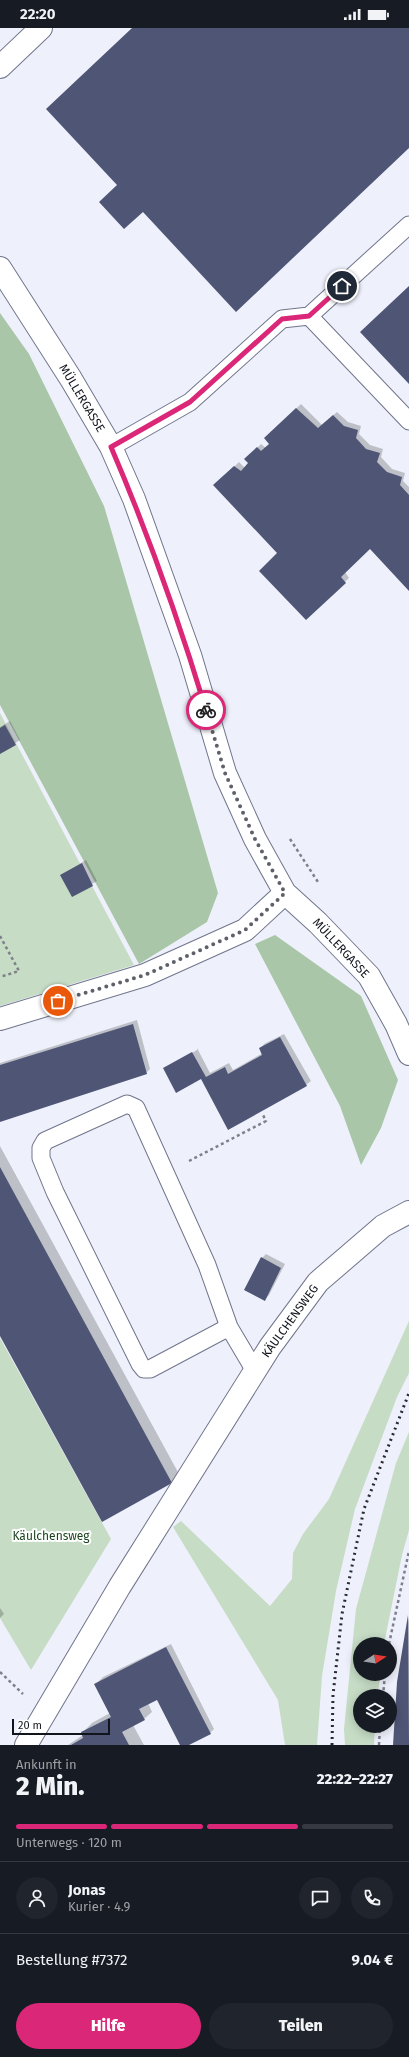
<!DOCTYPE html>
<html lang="de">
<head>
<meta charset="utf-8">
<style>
	body { margin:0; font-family:"Fira Sans",sans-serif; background:#20242c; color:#f1f3f6; height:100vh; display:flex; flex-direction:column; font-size:15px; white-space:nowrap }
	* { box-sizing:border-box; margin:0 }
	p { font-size:13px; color:#9ea1a6 }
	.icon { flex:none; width:22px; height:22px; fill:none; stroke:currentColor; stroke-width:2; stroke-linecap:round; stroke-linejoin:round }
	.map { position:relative; height:1717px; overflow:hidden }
	.details { display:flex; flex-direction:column; background:#171b24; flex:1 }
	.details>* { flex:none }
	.needle { width:26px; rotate:78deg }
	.buttons { position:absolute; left:353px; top:1609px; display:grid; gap:8px }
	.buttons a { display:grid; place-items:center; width:44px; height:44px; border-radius:50%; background:#171b24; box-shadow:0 2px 10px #0003; font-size:20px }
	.scale { position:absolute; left:12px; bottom:10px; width:98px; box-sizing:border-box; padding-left:4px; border:2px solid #12141c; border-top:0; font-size:11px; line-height:14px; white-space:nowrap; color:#12141c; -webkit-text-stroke:3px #fff; paint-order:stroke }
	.pin { position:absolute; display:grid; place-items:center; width:34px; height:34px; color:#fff; margin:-17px; border:2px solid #fff; border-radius:50%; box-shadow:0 1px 4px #0007 }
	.courier { position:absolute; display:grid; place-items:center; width:40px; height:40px; margin:-20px; border:3px solid #db2777; border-radius:50%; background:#fff; color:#222; box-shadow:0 1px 5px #0007 }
	.overview em { font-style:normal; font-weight:800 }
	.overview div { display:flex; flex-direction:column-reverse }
	.overview { display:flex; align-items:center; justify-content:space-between; height:68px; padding:0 16px }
	h1 { font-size:26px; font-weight:800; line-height:30px }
	.bar { display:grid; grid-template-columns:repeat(4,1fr); gap:6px 4px; align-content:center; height:48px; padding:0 16px }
	.bar i { height:5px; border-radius:3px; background:#363941 }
	.bar .on { background:#db2777 }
	.bar p { grid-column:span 4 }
	.line { display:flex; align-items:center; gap:10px; padding:0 16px; border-top:1px solid #363941 }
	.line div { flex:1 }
	.round { display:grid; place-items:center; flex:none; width:42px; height:42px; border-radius:21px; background:#20242c }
	.action { display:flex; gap:8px; margin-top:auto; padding:8px 16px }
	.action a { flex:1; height:46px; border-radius:24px; background:#db2777; color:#fff; font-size:16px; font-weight:800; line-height:46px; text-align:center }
	.action a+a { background:#20242c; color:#f1f3f6 }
	.status { display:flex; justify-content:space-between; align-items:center; height:28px; padding:0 20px; background:#171b24; direction:ltr }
	.status svg { height:11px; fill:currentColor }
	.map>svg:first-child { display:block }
	.green { fill:#c6dcc5 }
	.forest { fill:#a9c6a8 }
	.shadow { fill:#0003 }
	.building { fill:#4f5575 }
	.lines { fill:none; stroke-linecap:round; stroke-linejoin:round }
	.lane-casing { stroke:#70758c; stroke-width:19 }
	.street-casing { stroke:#70758c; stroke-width:24 }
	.path { stroke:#7e808a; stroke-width:2.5; stroke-dasharray:3 3; stroke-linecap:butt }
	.lane { stroke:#fff; stroke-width:17 }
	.street { stroke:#fff; stroke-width:22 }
	.rail { stroke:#282a32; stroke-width:3; stroke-dasharray:2 4; stroke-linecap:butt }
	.done { stroke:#5f616a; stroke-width:4; stroke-dasharray:0 7.2 }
	.route { stroke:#db2777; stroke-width:5 }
	.labels { text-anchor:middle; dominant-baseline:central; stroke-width:4; stroke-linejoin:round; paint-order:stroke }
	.street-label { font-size:12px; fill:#12141c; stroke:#fff }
	.park-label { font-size:12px; fill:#1a451d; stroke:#fff }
</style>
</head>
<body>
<div class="status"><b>22:20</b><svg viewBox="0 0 49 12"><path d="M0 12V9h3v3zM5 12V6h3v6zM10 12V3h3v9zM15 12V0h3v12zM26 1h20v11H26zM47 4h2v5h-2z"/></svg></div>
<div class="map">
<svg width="409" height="1717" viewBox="0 0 409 1717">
	<rect width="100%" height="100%" fill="#eef0fb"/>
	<path class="green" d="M0,685l134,252 -134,41z
		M409,1293v52l-12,24 -42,112 -19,82 -14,85 -5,69h-32l-7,-45 -105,-173 8,-6 89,85 22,-27 1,-26 10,-19 26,-35z
		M0,1310l111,201 -80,131 -31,-52z
		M409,1404v98l-7,25 -18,89h-24v30h20l-2,22h-18v30h15l-1,19h-29l-1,-16 12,-120 40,-146z"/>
	<path class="forest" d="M0,285l29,41 75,152 114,387 -11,29 -68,42 -139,-259z
		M275,907l86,61 37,84 -17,48 -20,37 -21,-59 -85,-162z"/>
	<path class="shadow" d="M301,376l21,21 15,-13 11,10 13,4 -2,8 11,11 13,4 -2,8 11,12 13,4 -2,8 6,6v102l-39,-41 -25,24 4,6 -43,40 -28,-65 -63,-68 24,-23 6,6 4,-5 -3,-4 15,-15 5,4 4,-4 -5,-6z
		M10,693l10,19 -20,13v-26z
		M86,832l11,21 -25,15 -11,-21z
		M137,992l13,49 -4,4 -146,48v-58z
		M284,1006l27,47 -5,4 -105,-7 -37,-9 33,-19v-2l13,25 19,-10 4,7 30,-17 -3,-4 4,-5z
		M0,1118l179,328 -7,8 -69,38 -103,-186z
		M266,1226l19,10 -16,31 -4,4 -3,-41z
		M0,1580l4,6 -4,4z
		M409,1588v129h-15l4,-63z
		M171,1616l43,85 -4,4 -23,12h-5l-24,-47 -10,5 4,9 -8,7 -11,6 11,20h-76l15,-10 -1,-2 10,-10 18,-10 -15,-28 8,-8z"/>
	<path class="building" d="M132,0h277v120l-173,164 -93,-100 -19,17 -25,-27 18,-17 -71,-76z
		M409,258v98l-49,-52z
		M296,380l22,20 15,-13 11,11 14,4 -2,8 10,11 14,4 -3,9 10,10 15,5 -2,8 9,10v96l-39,-42 -29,28 5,6 -40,37 -47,-49 18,-18 -64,-68 21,-19 7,5 7,-8 -4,-4 13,-12 4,4 8,-7 -5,-6z
		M5,697l11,20 -16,9v-26z
		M82,835l11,23 -21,11 -12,-22z
		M133,996l14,50 -147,48v-57z
		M280,1009l27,49 -79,44 -27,-51 -25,14 -13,-25 29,-16 14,25 19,-10 3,7 34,-19 -3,-7z
		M0,1139l172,316 -70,39 -102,-186z
		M261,1229l20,11 -16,33 -21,-11z
		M408,1587l1,130h-16l4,-63z
		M166,1619l45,87 -22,11h-9l-23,-45 -18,9 6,11 -23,12 7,13h-58l12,-7 -2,-6 30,-15 -17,-33z"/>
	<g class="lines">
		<defs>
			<path id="lane" d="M309,288l100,-91
				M111,419l79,-45 92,-83 27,-3 100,105
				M229,1299l-79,42h-6l-4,-5 -85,-172 -14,-34v-10l4,-7 82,-37 9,4 71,157 22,62 26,44"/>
			<path id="street" d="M0,39l41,-39
				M0,240l71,111 40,68 23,52 56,156 35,118 30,66 30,54 33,30 51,53 27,48 13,30
				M0,991l145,-44 100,-45 40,-37
				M26,1717l94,-159 150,-239 48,-65 65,-56 26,-14"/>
		</defs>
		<use href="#lane" class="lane-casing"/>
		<use href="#street" class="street-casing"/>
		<path class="path" d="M290,811l28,43
			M0,908l19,35 -19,6
			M189,1133l77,-40 -3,-6
			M389,1616l20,-93
			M0,1644l23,22
			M383,1668l2,-22
			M379,1717l1,-19"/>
		<use href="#lane" class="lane"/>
		<use href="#street" class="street"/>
		<path class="rail" d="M332,1717l1,-50 9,-81 22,-105 45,-116"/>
	</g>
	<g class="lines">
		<path class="done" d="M58,973l87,-26 100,-45 40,-37 -30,-54 -30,-66 -19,-63"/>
		<path class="route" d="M206,682c-27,-89 -58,-177 -95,-263l79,-45 92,-83 27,-3 33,-30"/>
	</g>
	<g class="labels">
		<g class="street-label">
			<text transform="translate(82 370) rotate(59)">MÜLLERGASSE</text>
			<text transform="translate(341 920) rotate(47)">MÜLLERGASSE</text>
			<text transform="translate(290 1293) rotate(-54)">KÄULCHENSWEG</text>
		</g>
		<g class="park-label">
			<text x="51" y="1508">Käulchensweg</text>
		</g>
	</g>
</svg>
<div class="buttons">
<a><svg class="needle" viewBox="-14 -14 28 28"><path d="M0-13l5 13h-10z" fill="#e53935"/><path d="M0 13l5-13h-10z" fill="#9ea1a6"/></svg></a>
<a><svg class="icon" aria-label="layers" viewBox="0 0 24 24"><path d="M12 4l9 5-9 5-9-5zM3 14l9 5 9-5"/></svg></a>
</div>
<div class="scale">20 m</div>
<div class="pin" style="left:58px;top:973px;background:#ea580c"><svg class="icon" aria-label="bag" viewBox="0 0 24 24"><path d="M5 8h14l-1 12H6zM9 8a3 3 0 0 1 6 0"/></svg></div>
<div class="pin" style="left:342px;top:258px;background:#1f2937"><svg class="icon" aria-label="home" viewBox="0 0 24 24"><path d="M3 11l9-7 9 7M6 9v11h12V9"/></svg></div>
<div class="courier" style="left:206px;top:682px"><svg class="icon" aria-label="bike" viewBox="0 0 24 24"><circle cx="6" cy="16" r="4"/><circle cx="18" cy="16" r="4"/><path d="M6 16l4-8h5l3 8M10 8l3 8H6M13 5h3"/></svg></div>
</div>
<section class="details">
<div class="overview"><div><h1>2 Min.</h1><p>Ankunft in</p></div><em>22:22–22:27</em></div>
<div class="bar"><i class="on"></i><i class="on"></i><i class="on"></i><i></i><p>Unterwegs · 120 m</p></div>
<div class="line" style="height:72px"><a class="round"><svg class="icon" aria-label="person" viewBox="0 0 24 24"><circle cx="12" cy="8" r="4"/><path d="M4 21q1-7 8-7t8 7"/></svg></a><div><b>Jonas</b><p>Kurier · 4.9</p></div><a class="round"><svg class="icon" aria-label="chat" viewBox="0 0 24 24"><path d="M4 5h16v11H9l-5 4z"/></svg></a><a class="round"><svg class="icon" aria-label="phone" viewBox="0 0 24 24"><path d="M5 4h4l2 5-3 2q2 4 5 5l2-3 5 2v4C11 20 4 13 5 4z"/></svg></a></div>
<div class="line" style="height:52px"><div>Bestellung #7372</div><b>9.04 €</b></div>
<div class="action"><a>Hilfe</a><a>Teilen</a></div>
</section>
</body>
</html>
